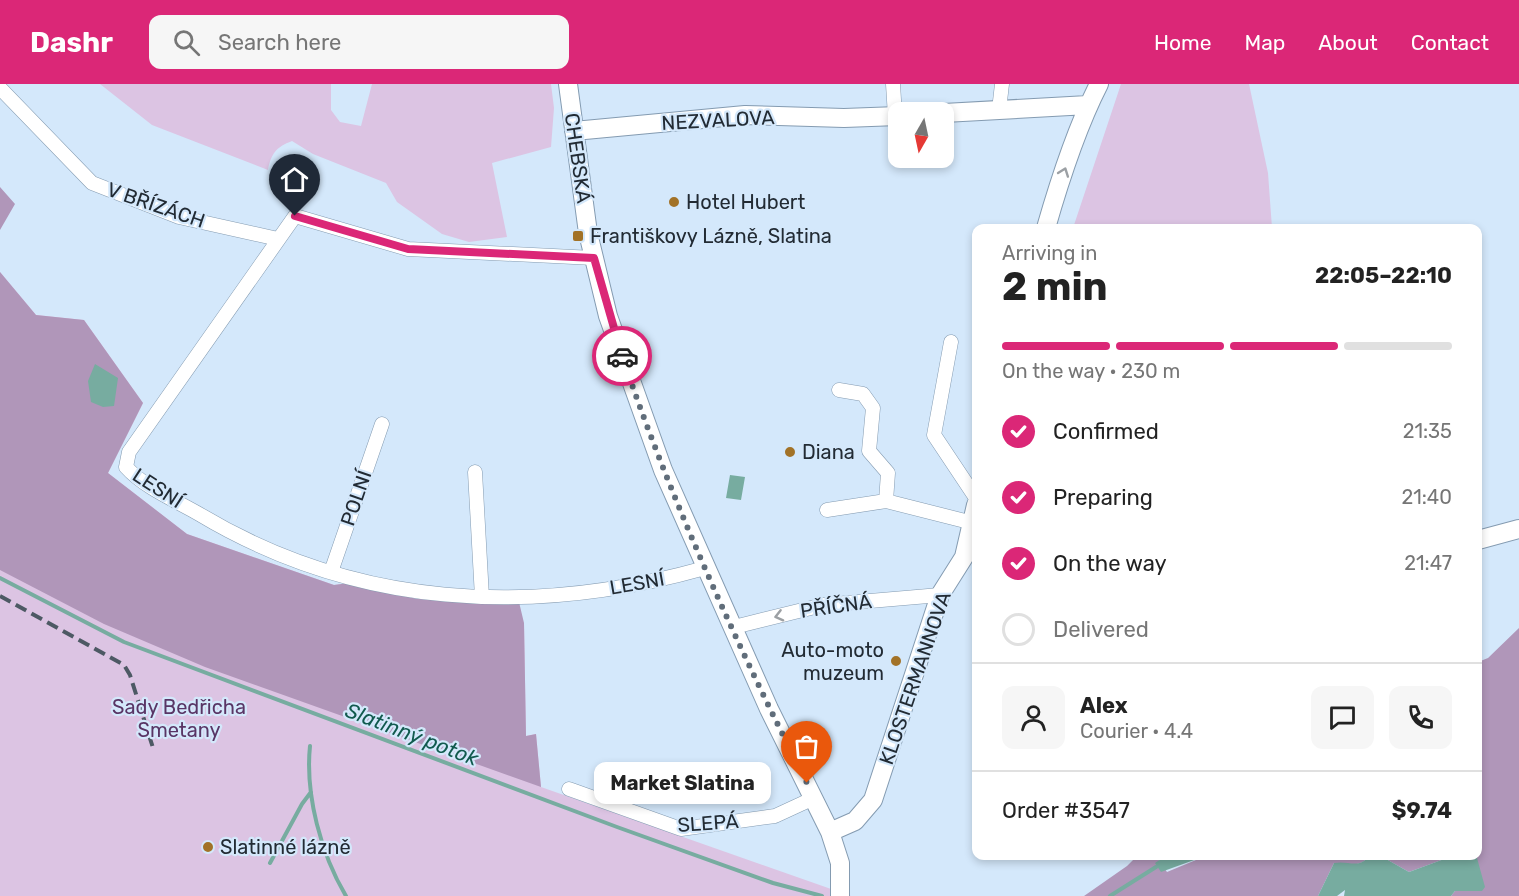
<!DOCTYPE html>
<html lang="en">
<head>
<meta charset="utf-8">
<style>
	body { margin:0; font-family:Rubik,sans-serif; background:#f6f6f6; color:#222; height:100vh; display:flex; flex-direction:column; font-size:22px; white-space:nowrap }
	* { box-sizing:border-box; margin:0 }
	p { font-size:20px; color:#767676 }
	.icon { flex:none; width:33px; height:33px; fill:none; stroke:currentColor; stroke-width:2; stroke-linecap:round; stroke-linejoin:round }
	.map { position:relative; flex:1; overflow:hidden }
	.details { position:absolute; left:972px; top:140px; width:510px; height:636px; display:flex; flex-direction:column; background:#fff; border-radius:12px; box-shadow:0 3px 9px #0003 }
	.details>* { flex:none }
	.needle { width:39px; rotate:189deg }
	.fabs { position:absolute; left:888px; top:18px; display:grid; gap:12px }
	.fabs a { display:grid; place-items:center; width:66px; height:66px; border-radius:12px; background:#fff; box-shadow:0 3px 9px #0003; font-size:30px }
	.pin { position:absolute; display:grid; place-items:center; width:51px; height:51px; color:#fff; margin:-62px -26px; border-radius:50% 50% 50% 0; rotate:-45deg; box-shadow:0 0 6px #0007 }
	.pin .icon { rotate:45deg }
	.courier { position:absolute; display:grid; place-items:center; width:60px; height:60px; margin:-30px; border:4px solid #db2777; border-radius:50%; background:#fff; color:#222; box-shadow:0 2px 8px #0007 }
	.bubble { position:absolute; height:42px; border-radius:12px; background:#fff; box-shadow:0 3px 9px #0003; font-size:20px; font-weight:700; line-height:42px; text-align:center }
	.headline em { font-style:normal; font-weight:700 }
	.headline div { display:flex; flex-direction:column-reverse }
	.headline { display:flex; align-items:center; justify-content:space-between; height:102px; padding:0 30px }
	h1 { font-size:39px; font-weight:700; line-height:45px }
	.bar { display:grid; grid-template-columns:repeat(4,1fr); gap:9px 6px; align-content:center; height:72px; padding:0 30px }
	.bar i { height:8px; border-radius:4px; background:#e0e0e0 }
	.bar .current { background:#db2777 }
	.bar p { grid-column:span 4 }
	.line { display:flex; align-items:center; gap:15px; padding:0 30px; border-top:2px solid #e0e0e0 }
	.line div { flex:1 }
	.round { display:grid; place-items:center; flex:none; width:63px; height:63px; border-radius:12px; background:#f6f6f6 }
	ol { padding:0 30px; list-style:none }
	li { display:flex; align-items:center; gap:18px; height:66px }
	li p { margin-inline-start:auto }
	li .icon { padding:6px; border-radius:50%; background:#db2777; color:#fff; stroke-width:4 }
	li:last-child { color:#767676 }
	li i { width:33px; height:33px; border:3px solid #e0e0e0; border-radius:50% }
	header { display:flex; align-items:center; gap:36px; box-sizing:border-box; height:84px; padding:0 30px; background:#db2777; color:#fff }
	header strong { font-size:28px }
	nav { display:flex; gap:33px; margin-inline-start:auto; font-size:21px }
	.search { width:420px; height:54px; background:#f6f6f6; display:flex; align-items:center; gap:15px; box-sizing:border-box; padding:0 21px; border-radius:12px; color:#767676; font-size:22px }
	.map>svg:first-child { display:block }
	.green { fill:#dcc4e3 }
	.forest { fill:#b096b9 }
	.water { fill:#77aca0 }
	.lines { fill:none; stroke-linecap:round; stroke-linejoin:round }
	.stream { stroke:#77aca0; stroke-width:4 }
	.minor-casing { stroke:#849bb1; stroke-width:15 }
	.tertiary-casing { stroke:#849bb1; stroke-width:20 }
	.minor { stroke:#fff; stroke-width:14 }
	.tertiary { stroke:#fff; stroke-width:18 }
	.rail { stroke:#4d5964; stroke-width:4; stroke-dasharray:12 6; stroke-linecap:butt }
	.oneway { stroke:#9ca0a4 }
	.done { stroke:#606d7a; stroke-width:6; stroke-dasharray:0 10.8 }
	.route { stroke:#db2777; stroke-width:8 }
	.poi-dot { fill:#a27227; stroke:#d4e8fb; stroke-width:2 }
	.labels { text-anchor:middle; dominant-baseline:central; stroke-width:4.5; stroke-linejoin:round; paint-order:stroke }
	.street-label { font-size:20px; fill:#222b34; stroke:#d4e8fb }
	.poi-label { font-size:20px; fill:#222b34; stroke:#d4e8fb; text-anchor:start }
	.park-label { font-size:20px; fill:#593565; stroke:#d4e8fb }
	.water-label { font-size:21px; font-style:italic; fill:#115a4e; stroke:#d4e8fb }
</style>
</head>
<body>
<header>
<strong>Dashr</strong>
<div class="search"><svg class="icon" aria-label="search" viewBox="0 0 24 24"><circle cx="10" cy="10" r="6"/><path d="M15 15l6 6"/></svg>Search here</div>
<nav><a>Home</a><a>Map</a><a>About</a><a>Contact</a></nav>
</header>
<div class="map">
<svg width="1519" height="812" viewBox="0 0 1519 812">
	<rect width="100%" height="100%" fill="#d4e8fb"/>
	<path class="green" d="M100,0h231v26l9,12 21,4 11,-42h179l3,24 -3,39 -59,16 15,74 -38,5 -27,-8 -45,-32 -11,-19 -73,-29 -21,-13c-16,6 -21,13 -24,29l-116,-45z
		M1121,0h128l19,89 4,55h-199z
		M0,188l36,43 48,5 59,83 -35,70 79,61 147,51 15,-2 68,16 58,3 49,21 2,113 10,-2 5,53 310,109h-851z"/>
	<path class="forest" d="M0,103l15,17 -15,26z
		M0,188l36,43 48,5 59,83 -35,70 79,61 147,51 15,-2 68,16 102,3 5,21 2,113 10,-2 5,53 -336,-120 -101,-43 -104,-54z
		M1519,544v268h-68l4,-5h27l-16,-36h-10h22v-193l10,-4z
		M1138,771h29l-9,4 9,13 41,-17h162c-9,13 -21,9 -36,8l-16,33h-234l43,-30z
		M1379,771h76l-46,17z"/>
	<path class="water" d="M95,280l23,14 -4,28 -11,1 -12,-5 -3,-21z
		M730,391l15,2 -4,23 -15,-2z
		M1167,771h41l-47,17 -6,-9z
		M1370,771h9l30,17 46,-17 22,3 8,29 -3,4h-27l-4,5h-107l1,-6 -8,6h-19l16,-33c15,-3 25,7 36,-8z"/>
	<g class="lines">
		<path class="stream" d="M0,494l124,64 493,185 156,56 49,13
			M310,662c-5,49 11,108 36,150
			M270,779l32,-59 9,-12
			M1110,812l46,-29"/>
		<defs>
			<path id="minor" d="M893,0l2,32
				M0,4l92,95 87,34 99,22
				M999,26l3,-26
				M594,174l-186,-9 -113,-33 -166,236 -3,15c19,21 49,33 73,47 157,94 332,103 506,54
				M951,258l-17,93 42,63
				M839,306l24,4 10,14 -4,43 19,22 -2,28 87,22
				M475,388l7,125
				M827,426l59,-9
				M331,488l51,-148
				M734,543l89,-22 117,-10
				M569,705l112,40 94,-13 39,-18"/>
			<path id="tertiary" d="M568,0l20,149 20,83 55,154 106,239 61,123 10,31v33
				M944,29l144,-8
				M574,47l171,-16 99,3 54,-2
				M1046,144c14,-49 30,-99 53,-144
				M1478,456l41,-11
				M830,748l25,-11 18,-21 67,-205 24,-38 12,-52"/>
		</defs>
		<use href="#minor" class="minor-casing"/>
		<use href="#tertiary" class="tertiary-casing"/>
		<use href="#minor" class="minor"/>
		<use href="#tertiary" class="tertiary"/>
		<path class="rail" d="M0,512l124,69 6,10 24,76"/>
	</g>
	<defs><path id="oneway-chevron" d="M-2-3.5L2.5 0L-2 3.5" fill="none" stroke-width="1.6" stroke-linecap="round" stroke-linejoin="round" transform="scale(1.5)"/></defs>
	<g class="oneway">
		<use href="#oneway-chevron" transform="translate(1064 88) rotate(-70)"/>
		<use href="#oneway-chevron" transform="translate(779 532) rotate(166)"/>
	</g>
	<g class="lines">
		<path class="done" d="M622,272c50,147 115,289 185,427"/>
		<path class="route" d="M295,132l113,33 186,9 28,98"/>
	</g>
	<g class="poi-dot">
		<circle cx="674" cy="118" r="6"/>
		<rect x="572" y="146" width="12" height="12" rx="3"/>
		<circle cx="790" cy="368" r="6"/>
		<circle cx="896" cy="577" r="6"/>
		<circle cx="208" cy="763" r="6"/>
	</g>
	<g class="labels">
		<g class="street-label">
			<text transform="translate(718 36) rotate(-3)">NEZVALOVA</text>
			<text transform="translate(578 74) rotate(82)">CHEBSKÁ</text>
			<text transform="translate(156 121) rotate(19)">V BŘÍZÁCH</text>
			<text transform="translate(158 404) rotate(33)">LESNÍ</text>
			<text transform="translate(356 414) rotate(-71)">POLNÍ</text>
			<text transform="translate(637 499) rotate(-10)">LESNÍ</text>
			<text transform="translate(836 522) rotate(-8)">PŘÍČNÁ</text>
			<text transform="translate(915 594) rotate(-71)">KLOSTERMANNOVA</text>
			<text transform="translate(708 739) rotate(-4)">SLEPÁ</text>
		</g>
		<g class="poi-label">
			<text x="686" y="118">Hotel Hubert</text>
			<text x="590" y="152">Františkovy Lázně, Slatina</text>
			<text x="802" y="368">Diana</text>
			<text x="884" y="566" text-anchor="end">Auto-moto<tspan x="884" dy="23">muzeum</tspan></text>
			<text x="220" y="763">Slatinné lázně</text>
		</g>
		<g class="park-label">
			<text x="179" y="623">Sady Bedřicha<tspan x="179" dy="23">Smetany</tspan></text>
		</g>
		<g class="water-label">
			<text transform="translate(412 650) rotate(21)">Slatinný potok</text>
		</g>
	</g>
</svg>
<div class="fabs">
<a><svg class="needle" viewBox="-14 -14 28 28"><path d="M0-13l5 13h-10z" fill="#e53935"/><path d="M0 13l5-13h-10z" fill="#767676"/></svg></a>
</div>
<div class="pin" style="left:807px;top:699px;background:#ea580c"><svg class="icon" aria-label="bag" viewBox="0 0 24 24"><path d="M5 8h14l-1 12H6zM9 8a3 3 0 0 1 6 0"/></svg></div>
<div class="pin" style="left:295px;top:132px;background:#1f2937"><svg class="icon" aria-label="home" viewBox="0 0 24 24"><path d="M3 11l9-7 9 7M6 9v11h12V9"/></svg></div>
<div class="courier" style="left:622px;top:272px"><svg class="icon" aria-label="car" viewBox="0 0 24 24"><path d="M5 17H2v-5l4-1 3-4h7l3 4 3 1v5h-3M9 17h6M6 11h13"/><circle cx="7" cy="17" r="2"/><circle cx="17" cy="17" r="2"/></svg></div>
<div class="bubble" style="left:594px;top:678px;width:177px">Market Slatina</div>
<section class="details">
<div class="headline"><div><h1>2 min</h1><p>Arriving in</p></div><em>22:05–22:10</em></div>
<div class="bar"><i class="current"></i><i class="current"></i><i class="current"></i><i></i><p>On the way · 230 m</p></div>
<ol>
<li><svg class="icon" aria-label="check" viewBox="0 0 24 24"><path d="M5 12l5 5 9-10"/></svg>Confirmed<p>21:35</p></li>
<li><svg class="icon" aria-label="check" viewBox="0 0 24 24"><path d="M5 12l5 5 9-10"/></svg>Preparing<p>21:40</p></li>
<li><svg class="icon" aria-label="check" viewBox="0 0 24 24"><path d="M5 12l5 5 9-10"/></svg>On the way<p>21:47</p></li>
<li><i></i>Delivered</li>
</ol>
<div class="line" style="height:108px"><a class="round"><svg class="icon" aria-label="person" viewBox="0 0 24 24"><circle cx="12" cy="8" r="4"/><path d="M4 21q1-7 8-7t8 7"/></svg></a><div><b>Alex</b><p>Courier · 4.4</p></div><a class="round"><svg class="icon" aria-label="chat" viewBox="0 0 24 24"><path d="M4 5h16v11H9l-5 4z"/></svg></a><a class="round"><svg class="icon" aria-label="phone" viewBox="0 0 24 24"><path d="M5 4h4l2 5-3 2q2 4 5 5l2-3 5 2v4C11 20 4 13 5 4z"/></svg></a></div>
<div class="line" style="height:78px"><div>Order #3547</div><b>$9.74</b></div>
</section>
</div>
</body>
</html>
